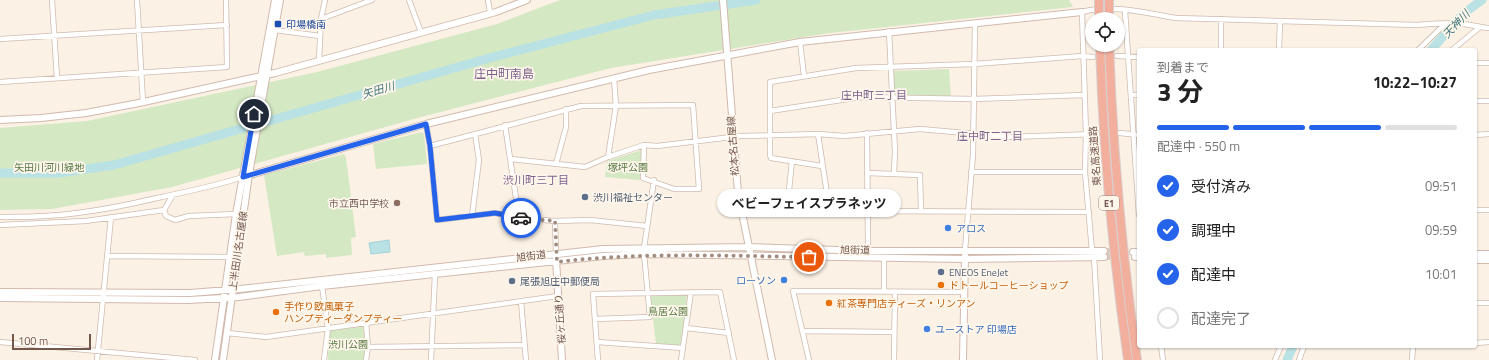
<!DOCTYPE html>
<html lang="ja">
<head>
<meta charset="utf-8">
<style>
	body { margin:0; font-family:"Titillium Web","Noto Sans JP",sans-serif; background:#f2f2f2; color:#222; height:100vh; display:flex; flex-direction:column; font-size:15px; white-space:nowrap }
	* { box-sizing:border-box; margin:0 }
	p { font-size:13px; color:#767676 }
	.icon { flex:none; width:22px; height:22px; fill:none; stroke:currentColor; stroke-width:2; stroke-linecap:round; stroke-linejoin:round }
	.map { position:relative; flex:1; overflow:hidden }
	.side { position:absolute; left:1137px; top:48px; width:340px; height:300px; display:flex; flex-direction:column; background:#fff; border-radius:4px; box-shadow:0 1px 3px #0004 }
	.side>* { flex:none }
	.buttons { position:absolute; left:1085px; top:12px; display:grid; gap:8px }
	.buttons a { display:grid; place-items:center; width:40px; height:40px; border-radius:50%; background:#fff; box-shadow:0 1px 3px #0004; font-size:20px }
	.scale { position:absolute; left:12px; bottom:10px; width:79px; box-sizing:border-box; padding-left:4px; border:2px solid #73574b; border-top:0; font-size:11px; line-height:14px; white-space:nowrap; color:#73574b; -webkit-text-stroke:3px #fef6eb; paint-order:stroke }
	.pin { position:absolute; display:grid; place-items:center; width:34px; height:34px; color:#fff; margin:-17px; border:2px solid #fff; border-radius:50%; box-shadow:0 1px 4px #0007 }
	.courier { position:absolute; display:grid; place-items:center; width:40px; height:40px; margin:-20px; border:3px solid #2563eb; border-radius:50%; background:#fff; color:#222; box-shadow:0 1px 5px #0007 }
	.bubble { position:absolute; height:28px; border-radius:14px; background:#fff; box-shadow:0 1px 3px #0004; font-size:13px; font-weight:700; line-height:28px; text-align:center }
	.overview em { font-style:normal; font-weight:700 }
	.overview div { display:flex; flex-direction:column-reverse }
	.overview { display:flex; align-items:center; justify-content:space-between; height:68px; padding:0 20px }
	h1 { font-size:26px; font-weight:700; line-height:30px }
	.bar { display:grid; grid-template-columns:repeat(4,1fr); gap:6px 4px; align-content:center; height:48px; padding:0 20px }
	.bar i { height:5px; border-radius:3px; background:#e0e0e0 }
	.bar .active { background:#2563eb }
	.bar p { grid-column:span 4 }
	ol { padding:0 20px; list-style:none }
	li { display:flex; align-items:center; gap:12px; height:44px }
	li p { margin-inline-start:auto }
	li .icon { padding:4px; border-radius:50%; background:#2563eb; color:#fff; stroke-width:4 }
	li:last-child { color:#767676 }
	li i { width:22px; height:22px; border:2px solid #e0e0e0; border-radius:50% }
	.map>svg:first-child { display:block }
	.green { fill:#d5e8c4 }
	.water { fill:#bae1e4; stroke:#a1d1d6 }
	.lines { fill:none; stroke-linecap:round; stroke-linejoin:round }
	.river { stroke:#bae1e4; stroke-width:9 }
	.secondary-tunnel { stroke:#d9cabe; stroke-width:6; stroke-dasharray:6 3; stroke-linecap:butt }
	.street-casing { stroke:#cfbbaf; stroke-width:6 }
	.secondary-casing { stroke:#d1baac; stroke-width:8 }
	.highway-casing { stroke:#d8d0cd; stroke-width:10 }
	.street { stroke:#fff; stroke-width:4.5 }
	.secondary { stroke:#fff; stroke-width:6 }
	.highway { stroke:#f3af9e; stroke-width:8 }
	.highway-bridge-casing { stroke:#d8d0cd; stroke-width:10; stroke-linecap:butt }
	.highway-bridge { stroke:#f3af9e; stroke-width:8 }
	.done { stroke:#a38d81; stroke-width:4; stroke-dasharray:0 7.2 }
	.route { stroke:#2563eb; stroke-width:5 }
	.transit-dot { fill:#1a4fb4; stroke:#fef6eb; stroke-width:1.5 }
	.service-dot { fill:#5c6f8a; stroke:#fef6eb; stroke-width:1.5 }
	.education-dot { fill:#8d6e63; stroke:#fef6eb; stroke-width:1.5 }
	.shop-dot { fill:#3f7fe0; stroke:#fef6eb; stroke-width:1.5 }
	.food-dot { fill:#e8710a; stroke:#fef6eb; stroke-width:1.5 }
	.labels { text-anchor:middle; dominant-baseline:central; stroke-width:3.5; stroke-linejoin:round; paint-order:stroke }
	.shield { fill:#fef6eb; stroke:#9d877b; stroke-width:1 }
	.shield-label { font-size:9px; font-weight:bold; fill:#73574b }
	.transit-label { font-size:10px; fill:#164399; stroke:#fef6eb; text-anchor:start }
	.street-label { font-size:10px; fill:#73574b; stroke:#fef6eb }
	.park-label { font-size:10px; fill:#567843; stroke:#fef6eb }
	.service-label { font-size:10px; fill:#4e5e75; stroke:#fef6eb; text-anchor:start }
	.education-label { font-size:10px; fill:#785e54; stroke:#fef6eb; text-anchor:end }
	.shop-label { font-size:10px; fill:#366cbe; stroke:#fef6eb; text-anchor:start }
	.food-label { font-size:10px; fill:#c56008; stroke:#fef6eb; text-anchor:start }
	.water-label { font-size:11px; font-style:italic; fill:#43797f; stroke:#fef6eb }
	.neighbourhood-label { font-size:11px; fill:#7e638f; stroke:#fef6eb }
	.quarter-label { font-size:12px; fill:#7e638f; stroke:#fef6eb }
</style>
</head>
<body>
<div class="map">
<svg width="1489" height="360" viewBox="0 0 1489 360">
	<rect width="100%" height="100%" fill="#fbf1e5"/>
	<path class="green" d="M560,0h509l4,7 -243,26 -219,35 -190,49 -249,70 -120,22 -52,1v-82l87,-7 230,-49 180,-48z
		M949,69l2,28 -56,-2 -2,-24z
		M422,132l2,2 3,30 -51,5 -3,-25z
		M642,150l-2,30 -35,-3 2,-16z
		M344,154l2,4 10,79 -5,1 1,17 -26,3v-4l-21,2 -1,-4 -27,4 -13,-81z
		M650,293l37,1 -6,52 -25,-2z
		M363,326l2,21 -1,13h-36l1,-30z"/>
	<path class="water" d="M389,240l1,12 -19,2 -2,-11z"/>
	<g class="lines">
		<path class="river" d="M1431,50l32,-36 19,-14
			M0,173h59l55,-8 379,-108 161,-42 102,-15
			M1287,360l6,-14"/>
		<path class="secondary-tunnel" d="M1104,251l29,1
			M1104,257h31"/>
		<defs>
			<path id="street" d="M52,0l5,78
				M137,0l6,102
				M409,0l12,32
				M488,0l2,12
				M1125,11l14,204
				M321,19l51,-19
				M275,30l45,6
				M889,31l6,120 -1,22
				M0,39l227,-14
				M800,42l4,34
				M1221,50v-31
				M1279,50l1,-29
				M1418,50l28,-27
				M1452,50l28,-23
				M1117,56l22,1
				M319,61l2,-42 4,-19
				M1475,63h14
				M0,82l227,-15 -1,-67
				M1131,95h8
				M1475,101h14
				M770,111l91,-14 113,2 110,-4
				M426,124l4,22 7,74 58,-7 24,5 36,3 35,-1 57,6
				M505,125l14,93
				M867,133l1,118
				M1120,133l19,2
				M818,134l11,73
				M1475,135l14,-1
				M430,146l151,-40 112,-1 6,84h-25l-31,-11 1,-33
				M608,157l8,-51 -2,-28
				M511,159l74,8 23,-10 36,-12 13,1 83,-10 78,-2 26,2 76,-7 90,8 87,-3
				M792,161l-4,39 1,3 78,8 222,1
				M556,164l10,-37v-18
				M822,166l-51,-8 -1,-3v-73l86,-14 118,-4 108,-8 11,1
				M971,172h114
				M867,173l53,2 1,36
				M164,210l2,6 9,4 14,-4 47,-2
				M1475,210h14
				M472,216l7,-56 -4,-26
				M0,217c57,1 102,-6 157,-19 29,-6 58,-12 86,-21
				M555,221l1,32
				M0,225l86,-4 78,-11 9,-15
				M644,248l10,-68
				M965,250l8,-95 2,-132
				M1092,251l-7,-79 1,-38 -4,-122c30,-8 64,1 94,6l241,7c12,-1 23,-2 35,-2 13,0 25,4 37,5
				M108,256l121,1
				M1094,257l6,103
				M322,286l6,42 -4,32
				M884,292v-34
				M521,301l5,59
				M1475,303h14
				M595,319l55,-2 -6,-63
				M366,323l2,24 -2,13
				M686,328l43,5
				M803,331l91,1
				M227,333l39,4 292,-41
				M0,342l195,18
				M597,342l86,6
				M1475,343l14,-1
				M1161,346l2,14
				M368,347l156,-2
				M97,360l14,-143
				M431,360l4,-86
				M598,360l-5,-66 127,-2 14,68
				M681,360l10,-68
				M809,360l-16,-69 170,1
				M894,360l1,-68
				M1275,360l6,-14
				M1299,360l5,-14
				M1412,360l1,-14"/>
			<path id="secondary" d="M723,0l15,193 34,167
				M0,120l41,-2 45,-5 53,-10 136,-30 221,-61 31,-12
				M243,177l183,-53 223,-54 151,-28 282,-30
				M1133,252h6
				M1475,254h14
				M1135,257h4
				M556,259l6,101
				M1475,260h14
				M0,292l190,1 50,-4 363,-40 146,-2 119,4h236
				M0,298l189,2 50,-3 83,-11 281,-30 41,-2 321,5 139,-2
				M215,360l21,-146 39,-214
				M223,360l26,-186 31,-174
				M963,360l2,-104"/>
			<path id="highway" d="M1100,45c3,106 13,210 28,315
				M1109,45c4,106 13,210 28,315"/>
		</defs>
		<use href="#street" class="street-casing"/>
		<use href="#secondary" class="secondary-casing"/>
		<use href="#highway" class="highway-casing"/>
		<use href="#street" class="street"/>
		<use href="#secondary" class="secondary"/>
		<use href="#highway" class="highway"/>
		<defs>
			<path id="highway-bridge" d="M1099,0v19
				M1109,19v-19"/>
		</defs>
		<use href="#highway-bridge" class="highway-bridge-casing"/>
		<use href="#highway-bridge" class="highway-bridge"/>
	</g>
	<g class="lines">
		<path class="done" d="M521,218l34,3 2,41c84,-10 167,-6 252,-5"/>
		<path class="route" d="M254,114l-11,63 183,-53 4,22 7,74 58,-7 26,5"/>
	</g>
	<rect class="transit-dot" x="274" y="20" width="8" height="8" rx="2"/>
	<g class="service-dot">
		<circle cx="585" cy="197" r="4"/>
		<circle cx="941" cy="272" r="4"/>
		<circle cx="512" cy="281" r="4"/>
	</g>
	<circle class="education-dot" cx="397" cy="203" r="4"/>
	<g class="shop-dot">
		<circle cx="948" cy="228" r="4"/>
		<circle cx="784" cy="280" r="4"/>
		<circle cx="927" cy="329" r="4"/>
	</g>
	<g class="food-dot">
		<circle cx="941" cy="285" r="4"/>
		<circle cx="829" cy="303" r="4"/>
		<circle cx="276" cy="312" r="4"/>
	</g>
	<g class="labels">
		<rect class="shield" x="1099" y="196" width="20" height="14" rx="3"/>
		<g class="shield-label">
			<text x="1109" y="203">E1</text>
		</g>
		<g class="transit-label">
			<text x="286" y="24">印場橋南</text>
		</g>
		<g class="street-label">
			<text transform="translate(733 146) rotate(-94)">松本名古屋線</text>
			<text transform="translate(1095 156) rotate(-94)">東名高速道路</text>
			<text transform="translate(855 250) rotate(1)">旭街道</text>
			<text transform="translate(238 251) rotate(-82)">上半田川名古屋線</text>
			<text transform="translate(531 256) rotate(-7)">旭街道</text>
			<text transform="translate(560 319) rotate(-94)">桜ヶ丘通り</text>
		</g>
		<g class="park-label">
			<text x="49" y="167">矢田川河川緑地</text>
			<text x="628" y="167">塚坪公園</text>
			<text x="668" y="311">鳥居公園</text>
			<text x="348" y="344">渋川公園</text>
		</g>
		<g class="service-label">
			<text x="593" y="197">渋川福祉センター</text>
			<text x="949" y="272">ENEOS EneJet</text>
			<text x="520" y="281">尾張旭庄中郵便局</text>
		</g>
		<g class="education-label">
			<text x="389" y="203">市立西中学校</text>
		</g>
		<g class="shop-label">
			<text x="956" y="228">アロス</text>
			<text x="776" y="280" text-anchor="end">ローソン</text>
			<text x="935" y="329">ユーストア 印場店</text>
		</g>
		<g class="food-label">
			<text x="949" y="285">ドトールコーヒーショップ</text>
			<text x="837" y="303">紅茶専門店ティーズ・リンアン</text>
			<text x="284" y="306">手作り欧風菓子<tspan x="284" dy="12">ハンプティーダンプティー</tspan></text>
		</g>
		<g class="water-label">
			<text transform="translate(1456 24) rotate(-46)">天神川</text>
			<text transform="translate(378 90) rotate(-16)">矢田川</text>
		</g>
		<g class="neighbourhood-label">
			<text x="874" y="95">庄中町三丁目</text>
			<text x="990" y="136">庄中町二丁目</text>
			<text x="536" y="180">渋川町三丁目</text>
		</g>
		<g class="quarter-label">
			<text x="504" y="73">庄中町南島</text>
		</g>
	</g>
</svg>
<div class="buttons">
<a><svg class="icon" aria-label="locate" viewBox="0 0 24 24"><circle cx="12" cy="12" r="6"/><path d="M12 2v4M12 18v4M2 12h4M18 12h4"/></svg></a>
</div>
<div class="scale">100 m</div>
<div class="pin" style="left:809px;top:257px;background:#ea580c"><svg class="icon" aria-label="bag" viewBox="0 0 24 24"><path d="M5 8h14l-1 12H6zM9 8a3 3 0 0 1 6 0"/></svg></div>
<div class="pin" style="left:254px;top:114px;background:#1f2937"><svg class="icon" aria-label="home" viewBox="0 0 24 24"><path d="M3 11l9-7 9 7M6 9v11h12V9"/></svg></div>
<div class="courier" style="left:521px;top:218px"><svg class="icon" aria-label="car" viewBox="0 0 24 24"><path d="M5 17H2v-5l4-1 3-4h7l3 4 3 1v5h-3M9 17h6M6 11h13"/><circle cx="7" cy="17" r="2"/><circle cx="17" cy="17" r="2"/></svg></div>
<div class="bubble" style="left:717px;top:189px;width:184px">ベビーフェイスプラネッツ</div>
<section class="side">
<div class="overview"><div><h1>3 分</h1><p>到着まで</p></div><em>10:22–10:27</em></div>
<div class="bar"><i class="active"></i><i class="active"></i><i class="active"></i><i></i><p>配達中 · 550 m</p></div>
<ol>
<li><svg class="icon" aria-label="check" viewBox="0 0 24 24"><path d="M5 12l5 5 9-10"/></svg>受付済み<p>09:51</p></li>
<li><svg class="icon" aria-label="check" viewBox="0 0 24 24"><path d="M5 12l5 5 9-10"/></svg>調理中<p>09:59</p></li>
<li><svg class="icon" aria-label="check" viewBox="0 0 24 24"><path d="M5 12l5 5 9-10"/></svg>配達中<p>10:01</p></li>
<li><i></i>配達完了</li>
</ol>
</section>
</div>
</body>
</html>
